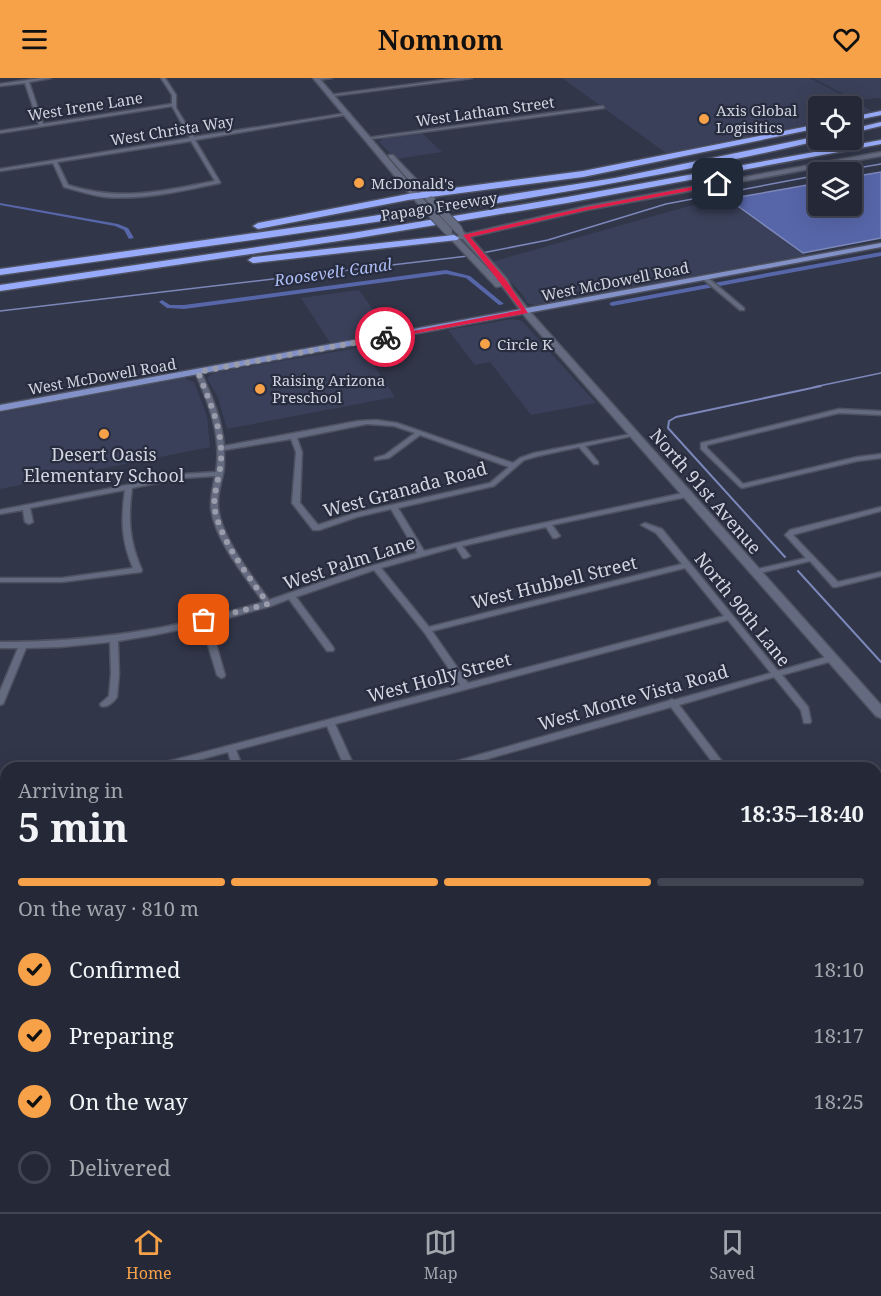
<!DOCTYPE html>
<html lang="en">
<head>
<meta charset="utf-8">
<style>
	body { margin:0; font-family:"Noto Serif",serif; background:#313442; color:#f1f3f6; height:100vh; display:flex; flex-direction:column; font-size:22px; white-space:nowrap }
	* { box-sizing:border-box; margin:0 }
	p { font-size:20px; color:#a3a6ad }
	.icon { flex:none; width:33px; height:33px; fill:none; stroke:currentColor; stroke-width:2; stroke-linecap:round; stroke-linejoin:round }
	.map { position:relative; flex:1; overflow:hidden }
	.drawer { position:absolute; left:0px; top:684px; width:882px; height:450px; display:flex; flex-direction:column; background:#252837; border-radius:18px 18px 0 0; box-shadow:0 6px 24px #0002,0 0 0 2px #424452 }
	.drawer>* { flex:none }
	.fabs { position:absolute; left:808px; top:18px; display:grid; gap:12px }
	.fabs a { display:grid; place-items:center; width:54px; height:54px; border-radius:6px; background:#252837; box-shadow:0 6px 24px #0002,0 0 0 2px #424452; font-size:30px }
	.pin { position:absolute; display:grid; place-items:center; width:51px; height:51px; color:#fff; margin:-26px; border-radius:12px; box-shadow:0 3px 9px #0006 }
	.courier { position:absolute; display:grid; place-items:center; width:60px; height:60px; margin:-30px; border:4px solid #e11d48; border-radius:50%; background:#fff; color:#222; box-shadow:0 2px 8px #0007 }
	.headline em { font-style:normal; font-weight:700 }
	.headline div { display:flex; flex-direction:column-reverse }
	.headline { display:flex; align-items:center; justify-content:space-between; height:102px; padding:0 18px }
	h1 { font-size:39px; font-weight:700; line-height:45px }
	.bar { display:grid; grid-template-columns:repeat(4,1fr); gap:9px 6px; align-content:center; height:72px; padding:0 18px }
	.bar i { height:8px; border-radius:4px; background:#424452 }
	.bar .selected { background:#f7a149 }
	.bar p { grid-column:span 4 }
	ol { padding:0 18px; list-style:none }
	li { display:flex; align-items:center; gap:18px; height:66px }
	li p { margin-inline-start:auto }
	li .icon { padding:6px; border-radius:50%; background:#f7a149; color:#111; stroke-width:4 }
	li:last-child { color:#a3a6ad }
	li i { width:33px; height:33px; border:3px solid #424452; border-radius:50% }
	header { display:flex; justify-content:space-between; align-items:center; height:78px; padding:0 18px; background:#f7a149; color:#111; font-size:27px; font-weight:700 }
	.tabs { display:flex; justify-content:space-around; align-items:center; height:84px; border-top:2px solid #424452; background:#252837; font-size:16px; color:#a3a6ad }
	.tabs a { display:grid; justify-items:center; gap:3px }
	.tabs .selected { color:#f7a149 }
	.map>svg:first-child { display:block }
	.built { fill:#3a4059 }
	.water { fill:#5766a9; stroke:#7c87ba; stroke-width:1.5 }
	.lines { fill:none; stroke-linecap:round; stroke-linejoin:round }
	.stream-far1 { stroke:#7c87ba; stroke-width:1.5 }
	.stream { stroke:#7c87ba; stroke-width:2 }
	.canal { fill:#5766a9; fill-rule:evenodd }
	.street-casing { stroke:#4d5160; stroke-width:3 }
	.secondary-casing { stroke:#4d5160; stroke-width:3 }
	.primary-casing { stroke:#4d5160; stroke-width:3 }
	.highway-casing { stroke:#4d5160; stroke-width:3 }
	.street { fill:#646a7f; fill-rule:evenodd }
	.secondary { fill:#646a7f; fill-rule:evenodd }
	.primary { fill:#8391c9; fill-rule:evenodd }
	.highway { fill:#98abfa; fill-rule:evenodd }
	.secondary-bridge-far1-casing { stroke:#4d5160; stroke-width:8; stroke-linecap:butt }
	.secondary-bridge-casing { stroke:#4d5160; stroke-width:10; stroke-linecap:butt }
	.secondary-bridge-far1 { stroke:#646a7f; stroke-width:7 }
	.secondary-bridge { stroke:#646a7f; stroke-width:8 }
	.route { fill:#e11d48 }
	.done { stroke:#999dab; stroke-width:6; stroke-dasharray:0 10.8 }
	.poi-dot { fill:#f7a149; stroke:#272c3e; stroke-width:2 }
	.labels { text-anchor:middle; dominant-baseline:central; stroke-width:4.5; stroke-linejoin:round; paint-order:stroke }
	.far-street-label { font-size:15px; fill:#d1d5e0; stroke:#272c3e }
	.far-poi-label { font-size:15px; fill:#d1d5e0; stroke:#272c3e; text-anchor:start }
	.far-water-label { font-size:16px; font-style:italic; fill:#aebef6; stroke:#272c3e }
	.poi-label { font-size:18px; fill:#d1d5e0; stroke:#272c3e }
	.street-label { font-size:18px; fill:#d1d5e0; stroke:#272c3e }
</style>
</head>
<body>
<header><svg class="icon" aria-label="menu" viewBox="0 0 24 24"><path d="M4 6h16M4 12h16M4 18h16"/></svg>Nomnom<svg class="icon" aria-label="heart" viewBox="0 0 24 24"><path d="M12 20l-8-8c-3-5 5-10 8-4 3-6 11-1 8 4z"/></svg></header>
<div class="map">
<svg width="881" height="1134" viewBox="0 0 881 1134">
	<rect width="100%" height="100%" fill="#313649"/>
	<path class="built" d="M562,0h248l62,33 -20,4v-9h-33v16l-153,31z
		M813,0h68v20l-27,2z
		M422,55l20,19 -46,7 -17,-17 5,-4z
		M728,121l78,56 -271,50 -8,-2 -4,-8 -32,-33 198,-56z
		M359,212l30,42 -59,11 -29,-45z
		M513,241l9,2 74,82 -65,12 -41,-53 -15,3 -27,-35z
		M362,269l33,50 -168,32 -9,-31 -11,-20 6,-5z
		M184,300l10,4 13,34 3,31 -210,42v-76z"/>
	<path class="water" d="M881,94v66l-78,15 -75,-54 91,-16v23h33v-29z"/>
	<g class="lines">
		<path class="stream-far1" d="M834,94l47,-8
			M482,175l66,-13 118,-36 153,-29
			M0,233l468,-55
			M814,309l67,-14"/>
		<path class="stream" d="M785,479l-117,-129 1,-7 7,-4 145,-31
			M798,493l83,91"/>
		<path class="canal" d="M0,125l118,21 10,4 6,10 -5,1 -5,-9 -9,-4 -115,-21z
			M881,174v4l-269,50 -3,-2 3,-2z
			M446,192l24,6 34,28 -5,1 -33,-27 -20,-4 -262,35 -17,-1 -8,-6 3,-2 8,5h14z"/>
		<defs>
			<path id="street" d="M41,0h10l-22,4 14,42 129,-20v-9l-11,-17h4l11,17v13l18,29 154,-24 2,1 -155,26 25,42v1c-38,8 -77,17 -115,14 -14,-2 -27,-6 -41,-10l-11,-24 -53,8v-2l190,-31 -18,-32 -172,27v-2l39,-6 -14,-42 -25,3v-2zM191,63l24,40c-52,10 -95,21 -147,4l-11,-23z
				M316,0h16l-15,2 -2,-1z
				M460,0h12l-140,18 -2,-1z
				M603,28l1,2 -235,31 -2,-1z
				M703,199h4l37,31v2h-4l-37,-31z
				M198,292l3,2c11,24 21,48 23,74l134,-25 18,-1 21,3 116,40 7,-5 14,-5 102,-20v2l-51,11 13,16v2h-4l-15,-17 -41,9 -14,4 -30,26 -96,22 26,43 82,-20 182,-39h3l1,2 -1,2 -139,29 8,11 -4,2h-3l-7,-11 -84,19 8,10 -4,2h-3l-7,-11 -75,21 48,59 253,-63 -26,-31 -15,-8 4,-2 17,6 116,142 55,-16 3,1 1,2 -1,2 -54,15 26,32 3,14 -1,2h-6l-3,-13 -27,-33 -95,28 48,63h-10l-46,-61 -216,61h-17l2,-2 3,-1 225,-64 4,-2 2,1 97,-27 -43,-53 -393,104 20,44h-10l-18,-42 -91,24 7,18h-10l-5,-16 -60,16h-18l2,-2 3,-1 305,-80 -36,-53 -50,-62 -78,27 37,50 1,2 -1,2h-6l-38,-52 -18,7 -61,17 15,52 -1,2 -3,1 -4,-3 -15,-50 -48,10 -36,6 1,33 -2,23c-3,5 -10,11 -16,9l-1,-2 9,-8 2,-22 -1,-32 -49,5 -35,1 -22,54 -1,2 -3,1v-14l18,-43h-18v-6c90,0 178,-13 263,-40 -19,-27 -47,-60 -52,-93 -1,-11 2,-22 4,-33l-32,2 -51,10c-4,31 -3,53 10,82l-1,2 -79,10h-62v-4h62l71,-10c-12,-28 -12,-49 -8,-78l-95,18 3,14 -4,2 -4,-2 -2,-12 -23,4v-4l183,-36 33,-2c6,-35 -7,-68 -21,-100zM367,346l27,2 21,7 -30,22 -10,3v2l14,-2 31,-23 89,32 -19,16 -135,30 -37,12 -18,-22 2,-51 -5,-14zM291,361l5,13 -4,51 21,27h6l38,-13 34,-8 26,44 -60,17 -88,30c-17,-24 -49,-64 -51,-94 -1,-11 3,-22 5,-32 2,-7 1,-16 1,-24zM685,490l39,48 -256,67 -36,-52z
				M839,331l42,2v4l-42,-2 -132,32v3l36,36 114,-27 24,-3v4l-24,3 -115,27 -2,-1 -39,-38v-6z
				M881,429v4l-85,23 -3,1 45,47 43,-10v4l-45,11h-3l-23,-26 -54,13 -4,-2 1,-2 53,-12 -21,-23 5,-5z
				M6,725v8l-6,2v-8z
				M881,844v9l-5,1v-9z
				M6,902v10l-6,2v-10z
				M881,967v10l-5,2v-10z
				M876,1119l5,3v12h-7l-3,-6h5z
				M73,1128h24l-2,4 -3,2h-24l2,-4z
				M158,1128h12l1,6h-12z
				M462,1128h22l-2,4 -3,2h-22l2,-4z
				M532,1128h13l2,6h-13z
				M846,1128h21l-2,4 -3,2h-21l2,-4z"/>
			<path id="secondary" d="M313,0h6l105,122v4h-6z
				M881,74v4l-294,54 -117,27 37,42 5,10 21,26 348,390v13l-5,-2 -349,-397 -25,-33 -6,1 -49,-52 4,-2 6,4 2,-2 -4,-5 4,-2 7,6 121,-28zM459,161h4l37,42z
				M389,77h4l41,43v4h-6l-39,-45z
				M881,713v12l-5,1v-12z
				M6,1014v16l-6,2v-16z"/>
			<path id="primary" d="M881,165v4l-881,164v-6z"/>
			<path id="highway" d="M881,33v4l-29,6v-4z
				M881,44v4l-29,7v-4z
				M819,46v4l-236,49 -175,23 -150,29 -5,-3 5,-3 150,-29 175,-23z
				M819,58v4h3c-270,63 -547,96 -822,135v-6l347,-49 268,-42z
				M881,62v4l-314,59 -215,36 -352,52v-6l352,-52 215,-36z
				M454,157l5,3 -2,2 -204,23 -5,-3 5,-3z"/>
		</defs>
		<use href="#street" class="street-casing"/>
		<use href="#secondary" class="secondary-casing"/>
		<use href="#primary" class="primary-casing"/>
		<use href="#highway" class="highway-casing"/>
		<use href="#street" class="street"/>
		<use href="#secondary" class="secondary"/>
		<use href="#primary" class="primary"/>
		<use href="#highway" class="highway"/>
		<defs>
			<path id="secondary-bridge-far1" d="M431,122l15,16
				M421,124l13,14"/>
			<path id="secondary-bridge" d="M432,136l16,17
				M444,136l15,16"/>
		</defs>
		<use href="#secondary-bridge-far1" class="secondary-bridge-far1-casing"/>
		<use href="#secondary-bridge" class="secondary-bridge-casing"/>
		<use href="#secondary-bridge-far1" class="secondary-bridge-far1"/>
		<use href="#secondary-bridge" class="secondary-bridge"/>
	</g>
	<path class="route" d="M718,104l2,3 -133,25 -117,27 36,43 22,33 -143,26 -3,-2 139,-27 -58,-75 124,-28z"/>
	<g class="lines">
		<path class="done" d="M204,542l64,-16c-19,-28 -45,-59 -53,-93 -3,-16 5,-34 6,-50 2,-33 -12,-60 -23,-89l187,-35"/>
	</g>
	<g class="poi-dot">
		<circle cx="704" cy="41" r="6"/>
		<circle cx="359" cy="105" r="6"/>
		<circle cx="485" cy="266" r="6"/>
		<circle cx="260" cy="311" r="6"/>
		<circle cx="104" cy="356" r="6"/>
	</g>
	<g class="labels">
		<g class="far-street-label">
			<text transform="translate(85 28) rotate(-9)">West Irene Lane</text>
			<text transform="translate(485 33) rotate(-8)">West Latham Street</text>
			<text transform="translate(172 52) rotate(-9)">West Christa Way</text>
			<text transform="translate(439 128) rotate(-9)">Papago Freeway</text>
			<text transform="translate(615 203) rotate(-11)">West McDowell Road</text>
			<text transform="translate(102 298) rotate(-10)">West McDowell Road</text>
		</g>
		<g class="far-poi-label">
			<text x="716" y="32">Axis Global<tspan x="716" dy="17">Logisitics</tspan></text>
			<text x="371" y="105">McDonald's</text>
			<text x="497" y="266">Circle K</text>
			<text x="272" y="302">Raising Arizona<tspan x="272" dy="17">Preschool</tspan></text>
		</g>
		<g class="far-water-label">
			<text transform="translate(333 194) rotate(-8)">Roosevelt Canal</text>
		</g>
		<g class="poi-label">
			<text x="104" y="376">Desert Oasis<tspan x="104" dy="21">Elementary School</tspan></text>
		</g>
		<g class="street-label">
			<text transform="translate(405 411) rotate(-15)">West Granada Road</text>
			<text transform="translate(706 413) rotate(49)">North 91st Avenue</text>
			<text transform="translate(349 484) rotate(-18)">West Palm Lane</text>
			<text transform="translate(554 504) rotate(-14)">West Hubbell Street</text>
			<text transform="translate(743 531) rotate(51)">North 90th Lane</text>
			<text transform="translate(439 599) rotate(-15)">West Holly Street</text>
			<text transform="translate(633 619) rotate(-16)">West Monte Vista Road</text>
		</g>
	</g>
</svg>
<div class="fabs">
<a><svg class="icon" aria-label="locate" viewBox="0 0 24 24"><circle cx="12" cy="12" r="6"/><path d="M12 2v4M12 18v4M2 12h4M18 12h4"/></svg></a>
<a><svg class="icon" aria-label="layers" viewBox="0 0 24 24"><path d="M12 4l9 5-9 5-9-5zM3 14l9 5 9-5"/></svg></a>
</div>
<div class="pin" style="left:204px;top:542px;background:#ea580c"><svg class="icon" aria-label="bag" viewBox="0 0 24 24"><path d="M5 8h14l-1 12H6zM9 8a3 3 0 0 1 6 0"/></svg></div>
<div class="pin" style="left:718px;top:106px;background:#1f2937"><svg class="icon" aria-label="home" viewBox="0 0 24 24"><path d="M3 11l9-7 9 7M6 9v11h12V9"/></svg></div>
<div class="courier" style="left:385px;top:259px"><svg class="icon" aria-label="bike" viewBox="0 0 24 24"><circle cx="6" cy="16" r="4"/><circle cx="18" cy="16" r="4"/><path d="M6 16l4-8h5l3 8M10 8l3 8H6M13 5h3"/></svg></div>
<section class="drawer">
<div class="headline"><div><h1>5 min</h1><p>Arriving in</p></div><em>18:35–18:40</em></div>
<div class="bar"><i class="selected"></i><i class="selected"></i><i class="selected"></i><i></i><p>On the way · 810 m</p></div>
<ol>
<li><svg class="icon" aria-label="check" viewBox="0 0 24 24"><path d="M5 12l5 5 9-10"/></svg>Confirmed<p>18:10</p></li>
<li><svg class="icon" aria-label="check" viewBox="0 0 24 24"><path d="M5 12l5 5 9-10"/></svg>Preparing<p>18:17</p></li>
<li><svg class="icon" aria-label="check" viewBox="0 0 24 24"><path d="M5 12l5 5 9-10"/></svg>On the way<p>18:25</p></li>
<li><i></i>Delivered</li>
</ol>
</section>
</div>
<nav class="tabs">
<a class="selected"><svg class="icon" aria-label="home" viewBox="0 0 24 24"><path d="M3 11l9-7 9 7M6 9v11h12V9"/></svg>Home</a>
<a><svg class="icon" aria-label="map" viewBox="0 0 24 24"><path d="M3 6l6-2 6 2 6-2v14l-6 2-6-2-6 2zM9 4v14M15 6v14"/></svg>Map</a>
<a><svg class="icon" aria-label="saved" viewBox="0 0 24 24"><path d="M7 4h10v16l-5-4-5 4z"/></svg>Saved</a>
</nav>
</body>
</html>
